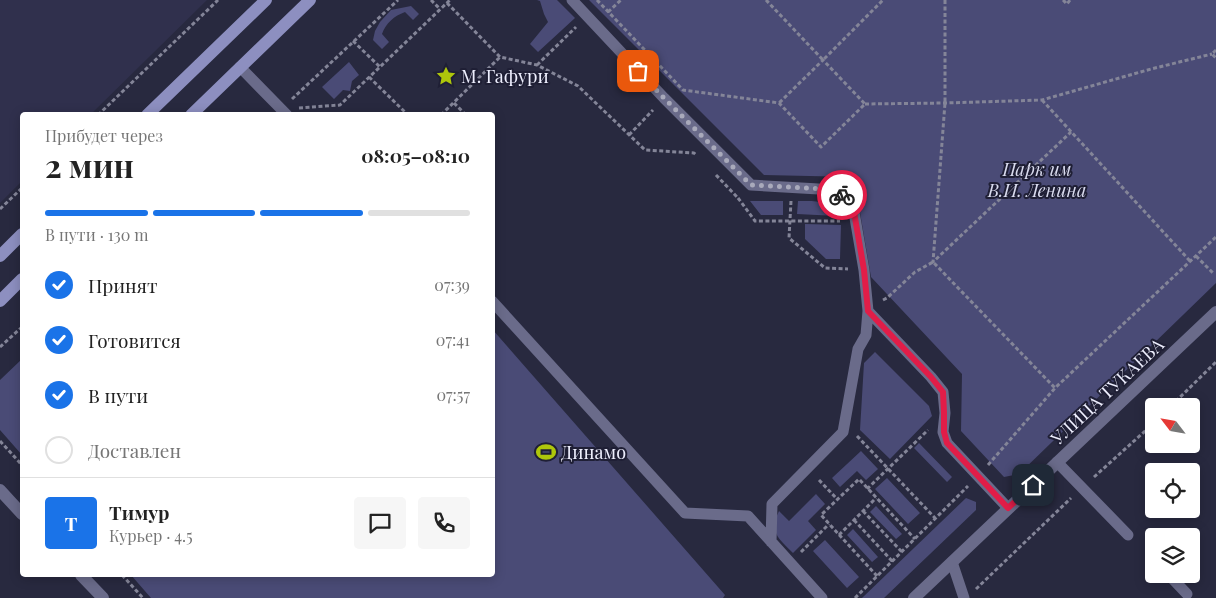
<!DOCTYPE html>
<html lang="ru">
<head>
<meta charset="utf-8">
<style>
	body { margin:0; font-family:"Playfair Display",serif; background:#f6f6f6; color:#222; height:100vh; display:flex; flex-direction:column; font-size:19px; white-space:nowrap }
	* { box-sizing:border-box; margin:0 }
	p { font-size:16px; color:#767676 }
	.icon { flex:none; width:28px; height:28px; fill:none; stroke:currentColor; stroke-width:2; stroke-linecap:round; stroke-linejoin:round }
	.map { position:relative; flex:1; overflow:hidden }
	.details { position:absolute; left:20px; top:112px; width:475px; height:465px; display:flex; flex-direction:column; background:#fff; border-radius:5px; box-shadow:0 2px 12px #0003 }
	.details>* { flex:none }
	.needle { width:32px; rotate:301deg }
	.controls { position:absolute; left:1145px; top:398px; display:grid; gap:10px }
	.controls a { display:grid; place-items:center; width:55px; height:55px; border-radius:5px; background:#fff; box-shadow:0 2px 12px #0003; font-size:25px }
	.pin { position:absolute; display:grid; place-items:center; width:42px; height:42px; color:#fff; margin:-21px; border-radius:10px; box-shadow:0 2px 8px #0006 }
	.courier { position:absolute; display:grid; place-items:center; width:50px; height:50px; margin:-25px; border:4px solid #e11d48; border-radius:50%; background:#fff; color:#222; box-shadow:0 1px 6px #0007 }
	.summary em { font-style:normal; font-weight:700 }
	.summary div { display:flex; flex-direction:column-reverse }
	.summary { display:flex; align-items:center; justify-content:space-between; height:85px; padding:0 25px }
	h1 { font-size:32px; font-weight:700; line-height:38px }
	.bar { display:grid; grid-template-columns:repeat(4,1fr); gap:8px 5px; align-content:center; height:60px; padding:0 25px }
	.bar i { height:6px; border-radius:4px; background:#e0e0e0 }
	.bar .on { background:#1a73e8 }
	.bar p { grid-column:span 4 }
	.line { display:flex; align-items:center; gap:12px; padding:0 25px; border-top:1px solid #e0e0e0 }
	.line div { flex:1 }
	.round { display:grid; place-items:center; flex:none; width:52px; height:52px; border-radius:5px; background:#f6f6f6 }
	ol { padding:0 25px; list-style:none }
	li { display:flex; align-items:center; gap:15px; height:55px }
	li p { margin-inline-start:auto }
	li .icon { padding:5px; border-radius:50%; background:#1a73e8; color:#fff; stroke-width:4 }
	li:last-child { color:#767676 }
	li i { width:28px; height:28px; border:2px solid #e0e0e0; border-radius:50% }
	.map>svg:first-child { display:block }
	.built { fill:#30304d }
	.green { fill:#4a4b76 }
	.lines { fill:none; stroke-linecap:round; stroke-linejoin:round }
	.path { stroke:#848598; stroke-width:3; stroke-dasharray:4 2.5; stroke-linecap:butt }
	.service { stroke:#6a6b8a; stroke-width:11 }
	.minor { stroke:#6a6b8a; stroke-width:12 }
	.secondary { stroke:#8d8fc0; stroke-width:12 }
	.done { stroke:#a9aabb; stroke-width:5; stroke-dasharray:0 9 }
	.route { stroke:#e11d48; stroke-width:6 }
	.labels { text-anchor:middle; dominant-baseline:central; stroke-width:4; stroke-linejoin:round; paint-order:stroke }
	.poi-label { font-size:18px; fill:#eeeffe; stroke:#1f1f35; text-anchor:start }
	.park-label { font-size:18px; font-style:italic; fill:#d9dbee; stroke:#1f1f35 }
	.street-label { font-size:18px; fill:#eeeffe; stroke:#1f1f35 }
</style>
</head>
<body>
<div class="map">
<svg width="1216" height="598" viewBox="0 0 1216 598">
	<rect width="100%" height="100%" fill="#28293f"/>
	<path class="built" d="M0,0h207l-117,115h-68v66l-22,22z"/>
	<path class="green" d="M537,0h20l18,18 -37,34 -8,-8 18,-22 -4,-8 -4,-13z
		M589,0h627v283l-197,191 -15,3 -43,-46 1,-57 -91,-97 -17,-100 -90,-2z
		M411,6l8,8 -6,6 -8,-8c-11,4 -19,11 -23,22l7,8 -7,7 -9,-9 2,-9 5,-9 11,-12z
		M349,62l10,13 -7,6 -2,10 -7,-1 -9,9 -12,-12z
		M750,201h33v14h-22z
		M798,201c15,0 33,-2 39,15l-40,-2z
		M805,224l36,1 -1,34h-14l-21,-20z
		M493,330l232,265 -2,3h-572l-20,-23h361z
		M875,352l54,54 3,10 -42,43 -30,-29 4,-67z
		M22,359v96l-22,-25v-50z
		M919,443l33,34 -5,5 -33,-34z
		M861,451l17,18 -12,11 -9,-9 -17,16 -8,-9z
		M887,478l33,35 -12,11 -33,-35z
		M816,494l9,10 -17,17 8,9 -23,23c-15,-15 -24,-21 -14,-42l10,10z
		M966,498l10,4v8l-92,88h-22z
		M876,506l26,28 -6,5 -26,-27z
		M853,529l25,28 -6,5 -25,-27z
		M825,540l34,37 -12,11 -34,-37z"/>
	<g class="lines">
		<path class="path" d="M431,0l9,9
			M597,0l86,90 96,13 42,44 44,-43 -42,-44 -44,43
			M766,0l57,60 60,-60
			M945,0v103l-12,159 138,-130
			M1063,0l4,4 3,-4
			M447,3l53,54 37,8 41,21 67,64 49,3 2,2
			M608,12l13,-12
			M353,41l27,26
			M1216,50l-4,4 4,4
			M537,65l39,-38
			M369,77l39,38
			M292,99l106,-99
			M1042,100l148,161
			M454,103l12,12
			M865,104l80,-1 97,-3 109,-31 61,-15
			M299,108l41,-3 110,-105
			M98,115l120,-115
			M441,115l59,-58
			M629,135l24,-25
			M492,141h1
			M716,175l22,23
			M738,198l17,23h85
			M791,201l-2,37 36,30 23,1
			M0,209l22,-21
			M1196,256l18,18
			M883,300l4,-2 28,-26 18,-10 122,126
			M0,347l22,-20
			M1171,406l45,-44
			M857,436l78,82
			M0,441l22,24
			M988,465l67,-77 161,-151
			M1094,477l60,-54
			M819,480l18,19
			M867,489l61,-59
			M863,511l39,41
			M854,520l38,41
			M839,535l37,-37
			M801,552l28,-28
			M122,575l21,23
			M877,576l-56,-61 38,-36 56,60
			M976,589l95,-91
			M855,598l113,-112"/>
		<path class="service" d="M572,0l92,98 87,87 85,5 7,6 7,7 4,9 10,58 4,41 63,66 12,15 2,21 -2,19 4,11 61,65
			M240,67l47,48
			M492,301l193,212 63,3 74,82
			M1057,462l71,73
			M771,542l1,-38 71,-72 15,-83 8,-14 2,-24
			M1151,556l3,4
			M952,562l12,36
			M1168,574l19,20"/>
		<path class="minor" d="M0,490l22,24
			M81,575l22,23
			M914,598l302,-286"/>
		<path class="secondary" d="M147,115l119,-115
			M191,115l119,-115
			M0,256l22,-22
			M0,301l22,-22"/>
	</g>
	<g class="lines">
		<path class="done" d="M638,71l26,27 87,87 74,4 11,1 6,5"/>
		<path class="route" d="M842,195l8,8 4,9 10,58 4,41 63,66 12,15 1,21v19l3,11 61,65 25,-23"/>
	</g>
	<defs>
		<symbol id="sight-bare" viewBox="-9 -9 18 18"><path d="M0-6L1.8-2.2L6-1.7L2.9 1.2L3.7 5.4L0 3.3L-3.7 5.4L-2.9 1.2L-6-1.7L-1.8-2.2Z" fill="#aec60b" stroke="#1f1f35" stroke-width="2.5" paint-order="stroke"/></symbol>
		<symbol id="stadium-bare" viewBox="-9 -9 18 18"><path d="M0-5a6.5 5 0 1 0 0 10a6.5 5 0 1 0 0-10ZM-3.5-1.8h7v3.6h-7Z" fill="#aec60b" stroke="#1f1f35" stroke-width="2.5" paint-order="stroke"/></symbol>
	</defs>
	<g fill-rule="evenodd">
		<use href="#sight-bare" x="432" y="62" width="28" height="28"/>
		<use href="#stadium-bare" x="532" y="438" width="28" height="28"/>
	</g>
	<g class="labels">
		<g class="poi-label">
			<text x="461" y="76">М. Гафури</text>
			<text x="561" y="452">Динамо</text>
		</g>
		<g class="park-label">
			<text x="1037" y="169">Парк им<tspan x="1037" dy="21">В.И. Ленина</tspan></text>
		</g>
		<g class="street-label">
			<text transform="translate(1107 391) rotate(-43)">УЛИЦА ТУКАЕВА</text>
		</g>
	</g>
</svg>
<div class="controls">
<a><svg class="needle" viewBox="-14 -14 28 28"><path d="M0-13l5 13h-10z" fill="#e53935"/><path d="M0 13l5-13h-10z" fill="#767676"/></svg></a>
<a><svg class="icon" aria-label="locate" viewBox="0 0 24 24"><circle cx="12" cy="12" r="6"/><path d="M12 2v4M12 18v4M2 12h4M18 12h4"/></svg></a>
<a><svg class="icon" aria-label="layers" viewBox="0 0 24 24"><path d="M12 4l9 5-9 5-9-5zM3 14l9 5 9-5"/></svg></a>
</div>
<div class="pin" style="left:638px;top:71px;background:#ea580c"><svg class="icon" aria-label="bag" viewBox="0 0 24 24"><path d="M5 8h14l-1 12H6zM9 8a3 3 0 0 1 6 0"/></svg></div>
<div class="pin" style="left:1033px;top:485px;background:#1f2937"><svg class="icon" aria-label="home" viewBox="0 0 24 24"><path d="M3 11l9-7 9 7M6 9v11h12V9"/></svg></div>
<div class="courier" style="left:842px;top:195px"><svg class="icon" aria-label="bike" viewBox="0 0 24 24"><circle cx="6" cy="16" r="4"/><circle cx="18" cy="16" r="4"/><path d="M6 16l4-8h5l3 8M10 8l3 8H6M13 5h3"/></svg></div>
<section class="details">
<div class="summary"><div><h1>2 мин</h1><p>Прибудет через</p></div><em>08:05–08:10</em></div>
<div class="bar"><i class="on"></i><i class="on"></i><i class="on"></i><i></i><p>В пути · 130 m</p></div>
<ol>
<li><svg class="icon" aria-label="check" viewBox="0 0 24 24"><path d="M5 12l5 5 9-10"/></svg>Принят<p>07:39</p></li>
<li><svg class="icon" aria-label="check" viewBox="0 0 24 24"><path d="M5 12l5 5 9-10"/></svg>Готовится<p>07:41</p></li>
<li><svg class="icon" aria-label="check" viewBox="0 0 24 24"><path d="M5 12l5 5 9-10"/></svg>В пути<p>07:57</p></li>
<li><i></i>Доставлен</li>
</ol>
<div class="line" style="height:90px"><b class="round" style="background:#1a73e8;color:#fff">Т</b><div><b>Тимур</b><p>Курьер · 4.5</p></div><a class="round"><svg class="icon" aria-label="chat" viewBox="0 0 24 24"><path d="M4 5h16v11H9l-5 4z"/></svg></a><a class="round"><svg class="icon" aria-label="phone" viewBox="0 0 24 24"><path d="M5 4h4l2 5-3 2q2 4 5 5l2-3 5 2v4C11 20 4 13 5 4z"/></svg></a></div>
</section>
</div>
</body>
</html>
